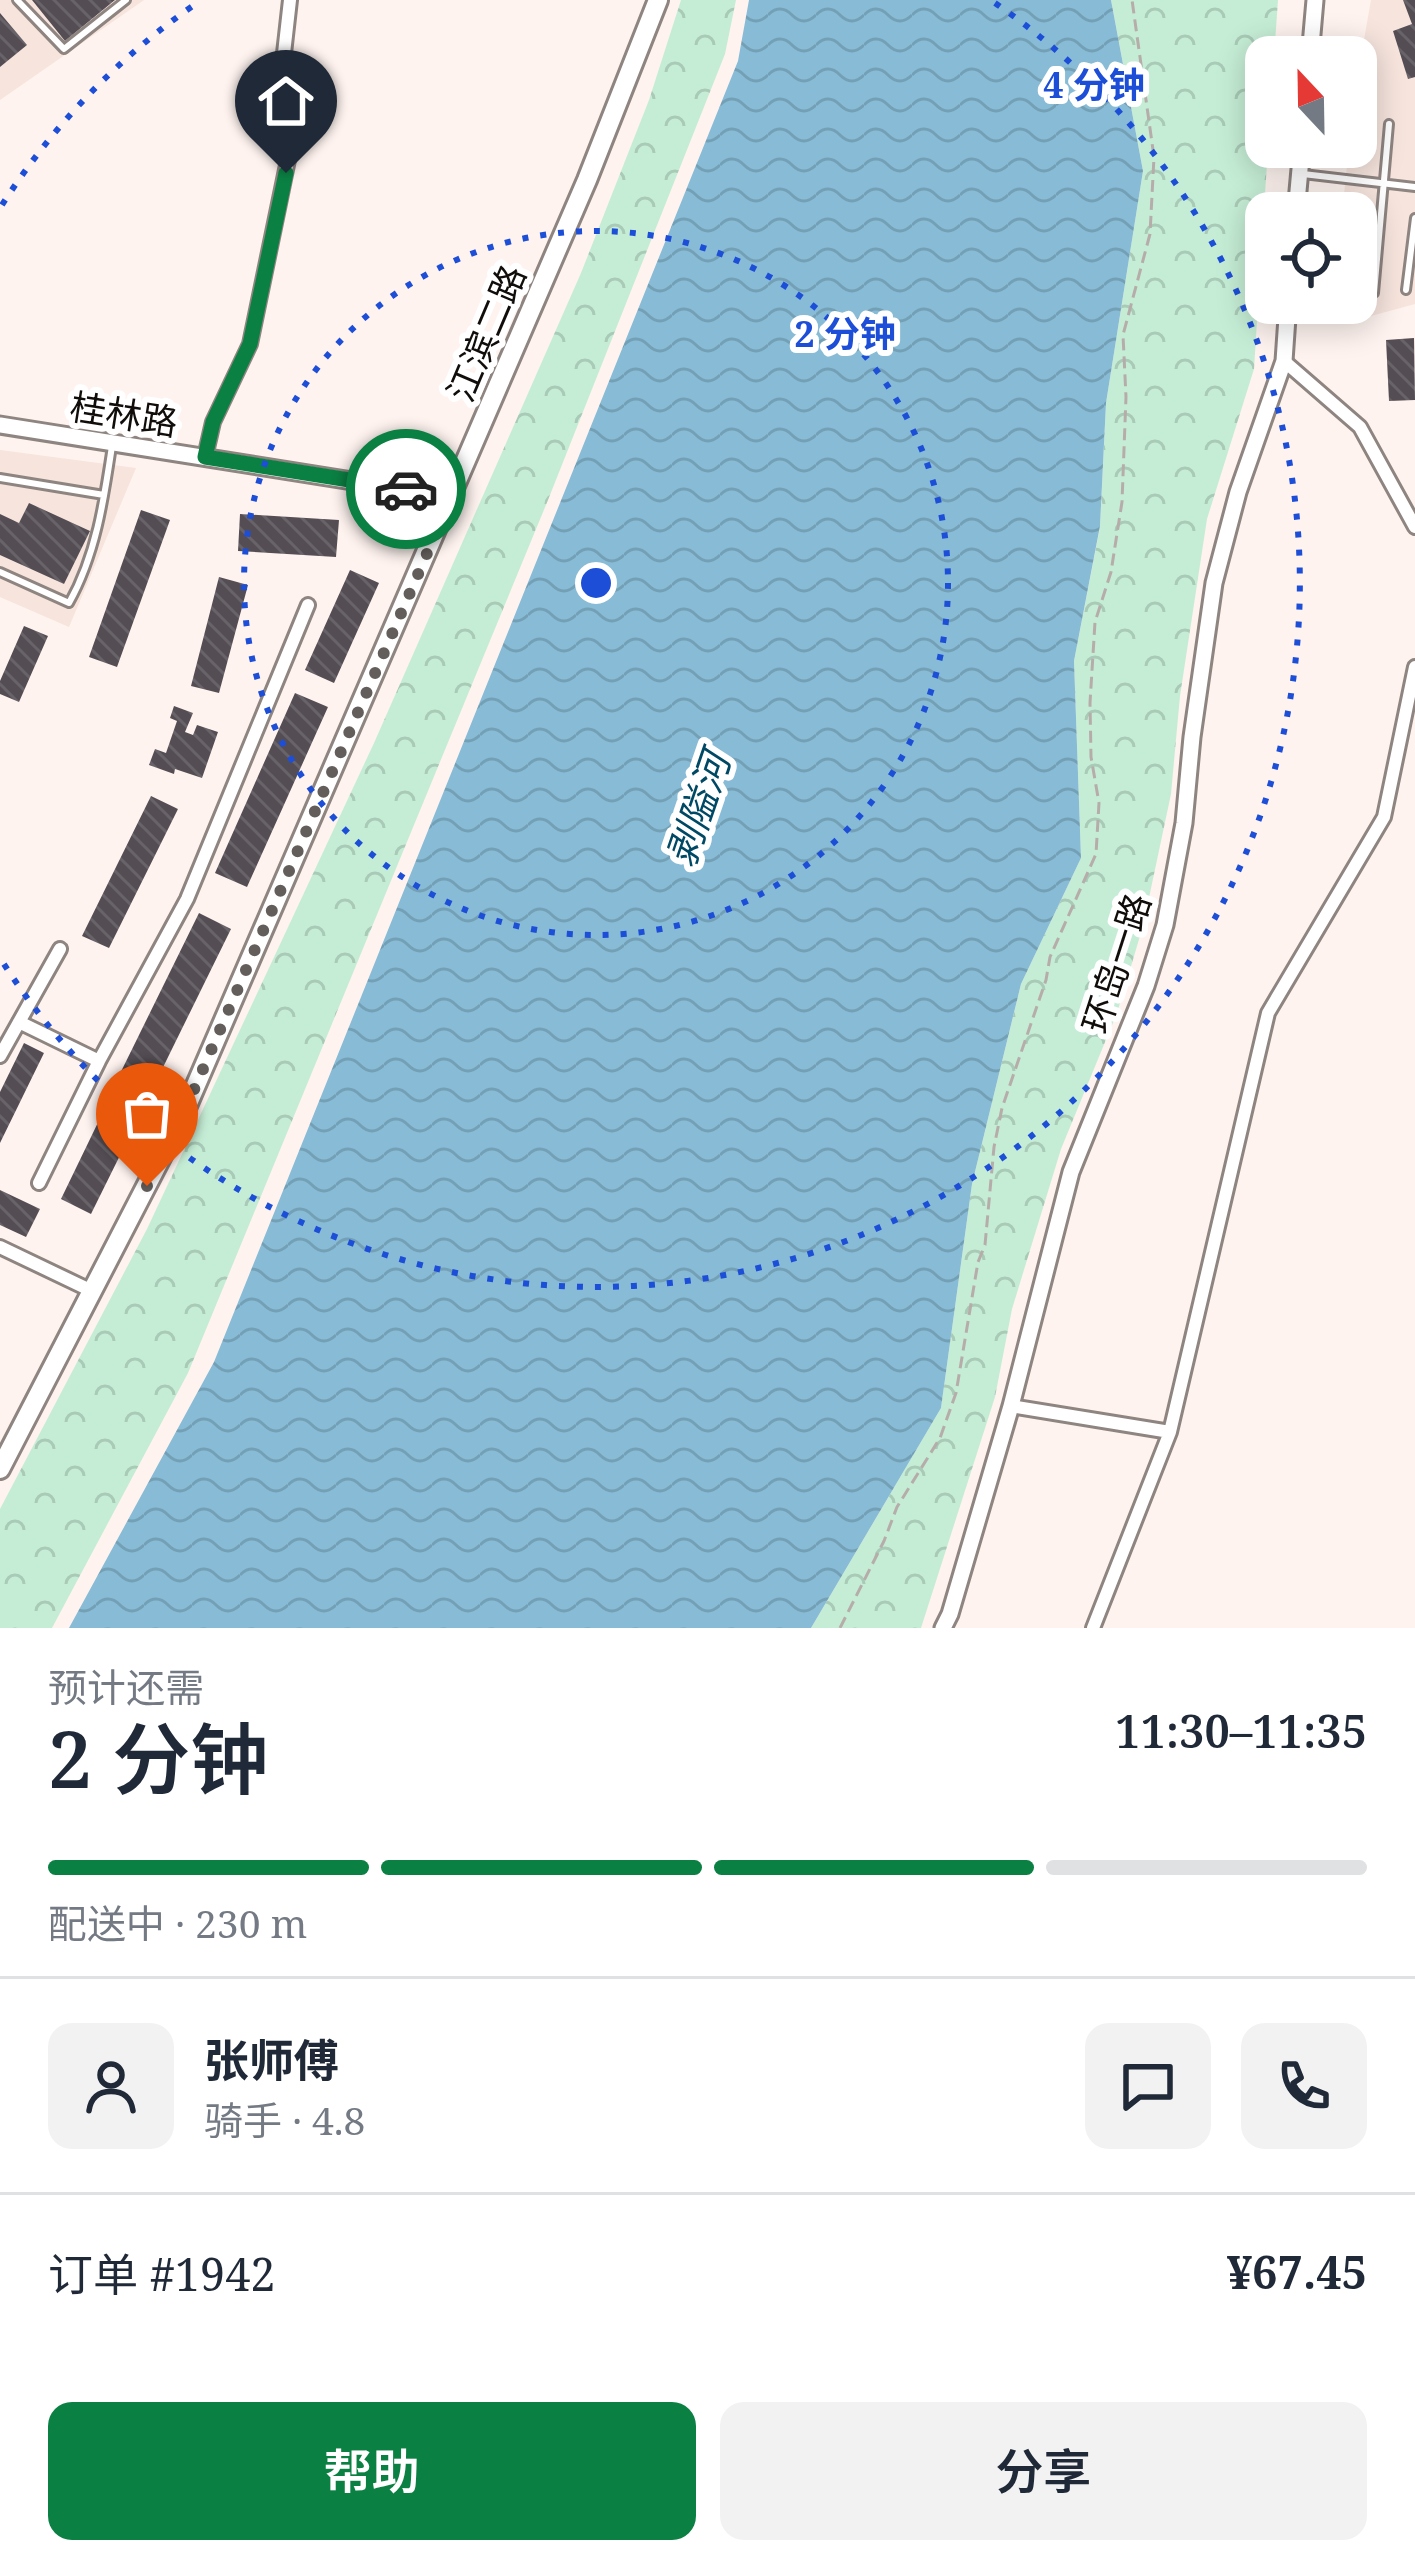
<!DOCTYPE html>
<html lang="zh">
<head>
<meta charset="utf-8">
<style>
	body { margin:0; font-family:"Noto Serif","Noto Sans SC",serif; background:#f2f2f3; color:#1f2937; height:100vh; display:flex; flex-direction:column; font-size:45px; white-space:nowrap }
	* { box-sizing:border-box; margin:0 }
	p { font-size:39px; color:#747a83 }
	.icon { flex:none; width:66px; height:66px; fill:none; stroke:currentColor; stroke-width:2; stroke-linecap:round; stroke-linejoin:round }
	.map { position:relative; height:1628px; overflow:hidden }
	.panel { display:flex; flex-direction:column; background:#fff; flex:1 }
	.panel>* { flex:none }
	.needle { width:78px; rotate:338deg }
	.controls { position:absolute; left:1245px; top:36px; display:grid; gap:24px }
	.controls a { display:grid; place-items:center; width:132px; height:132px; border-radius:24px; background:#fff; box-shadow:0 6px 30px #0003; font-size:60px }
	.pin { position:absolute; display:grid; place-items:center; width:102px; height:102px; color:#fff; margin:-123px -51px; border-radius:50% 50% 50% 0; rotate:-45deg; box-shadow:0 0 12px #0007 }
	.pin .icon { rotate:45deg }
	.courier { position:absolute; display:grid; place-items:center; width:120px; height:120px; margin:-60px; border:9px solid #0b8043; border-radius:50%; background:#fff; color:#222; box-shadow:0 3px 15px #0007 }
	.summary em { font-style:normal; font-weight:600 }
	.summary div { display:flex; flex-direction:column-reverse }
	.summary { display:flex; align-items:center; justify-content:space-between; height:204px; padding:0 48px }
	h1 { font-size:78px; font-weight:600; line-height:90px }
	.bar { display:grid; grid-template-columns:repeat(4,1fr); gap:18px 12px; align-content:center; height:144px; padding:0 48px }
	.bar i { height:15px; border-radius:9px; background:#e0e1e3 }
	.bar .on { background:#0b8043 }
	.bar p { grid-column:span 4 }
	.line { display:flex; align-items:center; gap:30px; padding:0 48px; border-top:3px solid #e0e1e3 }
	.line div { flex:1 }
	.round { display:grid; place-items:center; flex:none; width:126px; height:126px; border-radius:24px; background:#f2f2f3 }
	.primary-button { display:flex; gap:24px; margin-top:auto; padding:24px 48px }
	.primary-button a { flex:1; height:138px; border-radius:24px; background:#0b8043; color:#fff; font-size:48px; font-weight:600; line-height:138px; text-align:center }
	.primary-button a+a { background:#f2f2f3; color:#1f2937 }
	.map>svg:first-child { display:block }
	.built { fill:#f6e4dd }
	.park { fill:url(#park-crowns) }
	.water { fill:url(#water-waves) }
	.building { fill:url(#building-back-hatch) }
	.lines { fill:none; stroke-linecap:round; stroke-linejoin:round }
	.service-casing { stroke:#8e8480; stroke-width:12 }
	.minor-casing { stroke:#8e8480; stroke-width:18 }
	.tertiary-casing { stroke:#8e8480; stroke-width:21 }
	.secondary-casing { stroke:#8e8480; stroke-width:24 }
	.path { stroke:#b6adaa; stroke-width:3; stroke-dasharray:12 6; stroke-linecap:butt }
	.service { stroke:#fff; stroke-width:6 }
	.minor { stroke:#fff; stroke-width:12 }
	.tertiary { stroke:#fff; stroke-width:15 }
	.secondary { stroke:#fff; stroke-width:18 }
	.done { stroke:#635e5b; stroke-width:12; stroke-dasharray:0 21.6 }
	.route { stroke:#0b8043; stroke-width:15 }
	.ring { fill:none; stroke:#1d4ed8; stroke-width:6; stroke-dasharray:6 12 }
	.labels { text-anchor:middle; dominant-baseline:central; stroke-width:12; stroke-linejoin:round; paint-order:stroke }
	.street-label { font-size:36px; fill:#100d0b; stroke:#fff }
	.water-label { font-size:39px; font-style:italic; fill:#004965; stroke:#fff }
	.centre { fill:#1d4ed8; stroke:#fff; stroke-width:6 }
	.ring-label { font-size:36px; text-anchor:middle; font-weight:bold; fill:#1d4ed8; stroke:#fff; stroke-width:12; stroke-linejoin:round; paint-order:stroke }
</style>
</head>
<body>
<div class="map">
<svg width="1415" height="1628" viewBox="0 0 1415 1628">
	<defs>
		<pattern id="park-crowns" width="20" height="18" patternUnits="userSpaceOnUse" patternTransform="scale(3)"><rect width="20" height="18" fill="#c5edd5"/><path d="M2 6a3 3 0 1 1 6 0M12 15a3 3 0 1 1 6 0" fill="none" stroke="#a8cab6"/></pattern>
		<pattern id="water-waves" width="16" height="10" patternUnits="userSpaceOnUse" patternTransform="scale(3)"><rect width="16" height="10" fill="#87bbd6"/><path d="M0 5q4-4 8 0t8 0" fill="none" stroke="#74a0b6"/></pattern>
		<pattern id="building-back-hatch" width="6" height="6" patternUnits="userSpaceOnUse" patternTransform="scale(3)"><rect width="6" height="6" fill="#544e54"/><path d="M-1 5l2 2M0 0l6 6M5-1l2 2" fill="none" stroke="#686368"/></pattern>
	</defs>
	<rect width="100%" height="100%" fill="#fef3ef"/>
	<path class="built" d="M0,0h144l-144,100z
		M1371,0h44v304l-44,12 -40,-4 1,-9h24v-90h-14l7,-66h7v-62z
		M0,450l136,18 -67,159 -69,-30z"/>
	<path class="park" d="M681,0h55l-11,54 -177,446 -360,873 -136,255h-52v-119l147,-280 227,-486 207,-470 68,-173z
		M1111,0h167l-4,57h-8v90h2l-14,222 -47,150 -27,177 -9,98 -28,132 -26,87 -56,136 -49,160 -17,88 -74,231h-110l130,-220 31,-224 49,-200 60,-126 -7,-197 26,-134 6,-124 37,-232z"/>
	<path class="water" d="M749,0h362l32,171 -37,232 -6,123 -26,135 7,197 -60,126 -49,200 -31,224 -130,220h-742l145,-266 524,-1301z"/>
	<path class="building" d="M32,0h83l-50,41z
		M1403,0h12v77l-7,2 -15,-48 19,-7z
		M0,13l27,32 -27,22z
		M1414,338l1,62 -26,1 -3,-61z
		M29,503l61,28 -26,53 -64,-29v-41l19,9z
		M141,510l29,10 -53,147 -28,-10z
		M240,514l99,6 -3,37 -98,-6z
		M350,570l29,13 -45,100 -29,-13z
		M219,577l29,8 -29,108 -28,-7z
		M24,626l24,10 -29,66 -19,-8v-13z
		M295,693l33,14 -81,180 -32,-14z
		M174,706l19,7 -8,19 8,3 4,-10 21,7 -16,46 -27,-9 -1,5 -25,-9 6,-16 11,4 11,-32 -7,-3z
		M151,796l27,13 -69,139 -27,-12z
		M199,913l32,16 -89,181 -32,-16z
		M24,1043l20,10 -44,90v-51z
		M105,1108l31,15 -45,91 -30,-15z
		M0,1190l40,19 -14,28 -26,-12z"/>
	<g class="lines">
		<defs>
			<path id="service" d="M17,0l47,49 62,-49
				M1303,174l112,13
				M1406,290l9,-72
				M1374,293l15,-169
				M0,478l104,17
				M0,572l69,31c27,-48 35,-103 43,-157"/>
			<path id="minor" d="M1284,361l76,66 55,100
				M205,457l8,-35 37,-78 44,-213 -14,-42 10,-89
				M19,1022l80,39 88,-162 121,-294
				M0,1056l60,-107
				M39,1183l60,-122
				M0,1247l92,44
				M1011,1406l159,26 98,-419 116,-196 31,-150
				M1093,1628l77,-196"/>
			<path id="tertiary" d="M1310,57l5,-57
				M1296,213l6,-66
				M0,425l453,72
				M943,1628l7,-14 61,-208 60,-234 75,-186 19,-61 19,-102 8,-86 22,-154 24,-91 46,-131 4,-58"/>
			<path id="secondary" d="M0,1469l183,-354 404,-935 71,-180"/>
		</defs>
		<use href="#service" class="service-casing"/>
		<use href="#minor" class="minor-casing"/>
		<use href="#tertiary" class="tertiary-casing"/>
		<use href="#secondary" class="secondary-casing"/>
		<path class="path" d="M840,1628l44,-87 13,-34 43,-69 16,-45 22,-131 7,-17 9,-98 8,-39 44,-128 4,-23 46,-103 3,-51 -8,-46 -1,-54 5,-81 16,-50 11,-70 4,-105 -3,-62 27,-101 4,-77 -22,-157"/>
		<use href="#service" class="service"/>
		<use href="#minor" class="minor"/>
		<use href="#tertiary" class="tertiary"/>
		<use href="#secondary" class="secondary"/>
	</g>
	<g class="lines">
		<path class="done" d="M147,1186l36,-71 269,-619 -46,-7"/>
		<path class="route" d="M286,173l-36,171 -37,78 -8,35 201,32"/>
	</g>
	<g class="ring">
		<circle cx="596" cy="583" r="352"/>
		<path d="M2 205A704 704 0 0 1 197 3M995 3A704 704 0 1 1 2 961"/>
	</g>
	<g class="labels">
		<g class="street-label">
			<text transform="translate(486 333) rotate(-67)">江滨二路</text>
			<text transform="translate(124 414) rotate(9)">桂林路</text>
			<text transform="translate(1116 963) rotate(-72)">环岛一路</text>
		</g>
		<g class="water-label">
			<text transform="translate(697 809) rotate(-71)">剥隘河</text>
		</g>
	</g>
	<circle cx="596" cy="583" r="18" class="centre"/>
	<g class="ring-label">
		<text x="1094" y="98">4 分钟</text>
		<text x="845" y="347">2 分钟</text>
	</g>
</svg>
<div class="controls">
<a><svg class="needle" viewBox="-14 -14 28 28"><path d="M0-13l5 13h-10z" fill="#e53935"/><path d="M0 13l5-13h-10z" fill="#747a83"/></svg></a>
<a><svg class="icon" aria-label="locate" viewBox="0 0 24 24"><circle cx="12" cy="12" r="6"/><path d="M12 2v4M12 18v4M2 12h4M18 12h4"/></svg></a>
</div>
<div class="pin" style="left:147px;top:1186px;background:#ea580c"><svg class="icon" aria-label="bag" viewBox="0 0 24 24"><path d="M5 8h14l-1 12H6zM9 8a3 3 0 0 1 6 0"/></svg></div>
<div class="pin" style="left:286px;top:173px;background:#1f2937"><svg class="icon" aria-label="home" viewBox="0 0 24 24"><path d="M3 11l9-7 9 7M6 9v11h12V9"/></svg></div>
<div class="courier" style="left:406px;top:489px"><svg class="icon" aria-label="car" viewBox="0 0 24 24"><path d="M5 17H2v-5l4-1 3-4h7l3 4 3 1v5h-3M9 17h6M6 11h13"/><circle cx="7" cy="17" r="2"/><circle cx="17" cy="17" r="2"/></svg></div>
</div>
<section class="panel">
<div class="summary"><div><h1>2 分钟</h1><p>预计还需</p></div><em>11:30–11:35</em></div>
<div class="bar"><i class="on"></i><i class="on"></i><i class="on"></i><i></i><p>配送中 · 230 m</p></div>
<div class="line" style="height:216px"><a class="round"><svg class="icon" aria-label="person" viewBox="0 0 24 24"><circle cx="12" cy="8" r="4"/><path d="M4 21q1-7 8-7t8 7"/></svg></a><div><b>张师傅</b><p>骑手 · 4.8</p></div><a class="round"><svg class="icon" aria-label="chat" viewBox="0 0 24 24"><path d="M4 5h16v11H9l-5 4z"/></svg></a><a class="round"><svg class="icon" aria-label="phone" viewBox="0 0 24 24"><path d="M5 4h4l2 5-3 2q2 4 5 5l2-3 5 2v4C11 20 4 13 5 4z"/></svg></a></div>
<div class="line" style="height:156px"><div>订单 #1942</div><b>¥67.45</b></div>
<div class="primary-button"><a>帮助</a><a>分享</a></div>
</section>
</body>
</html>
